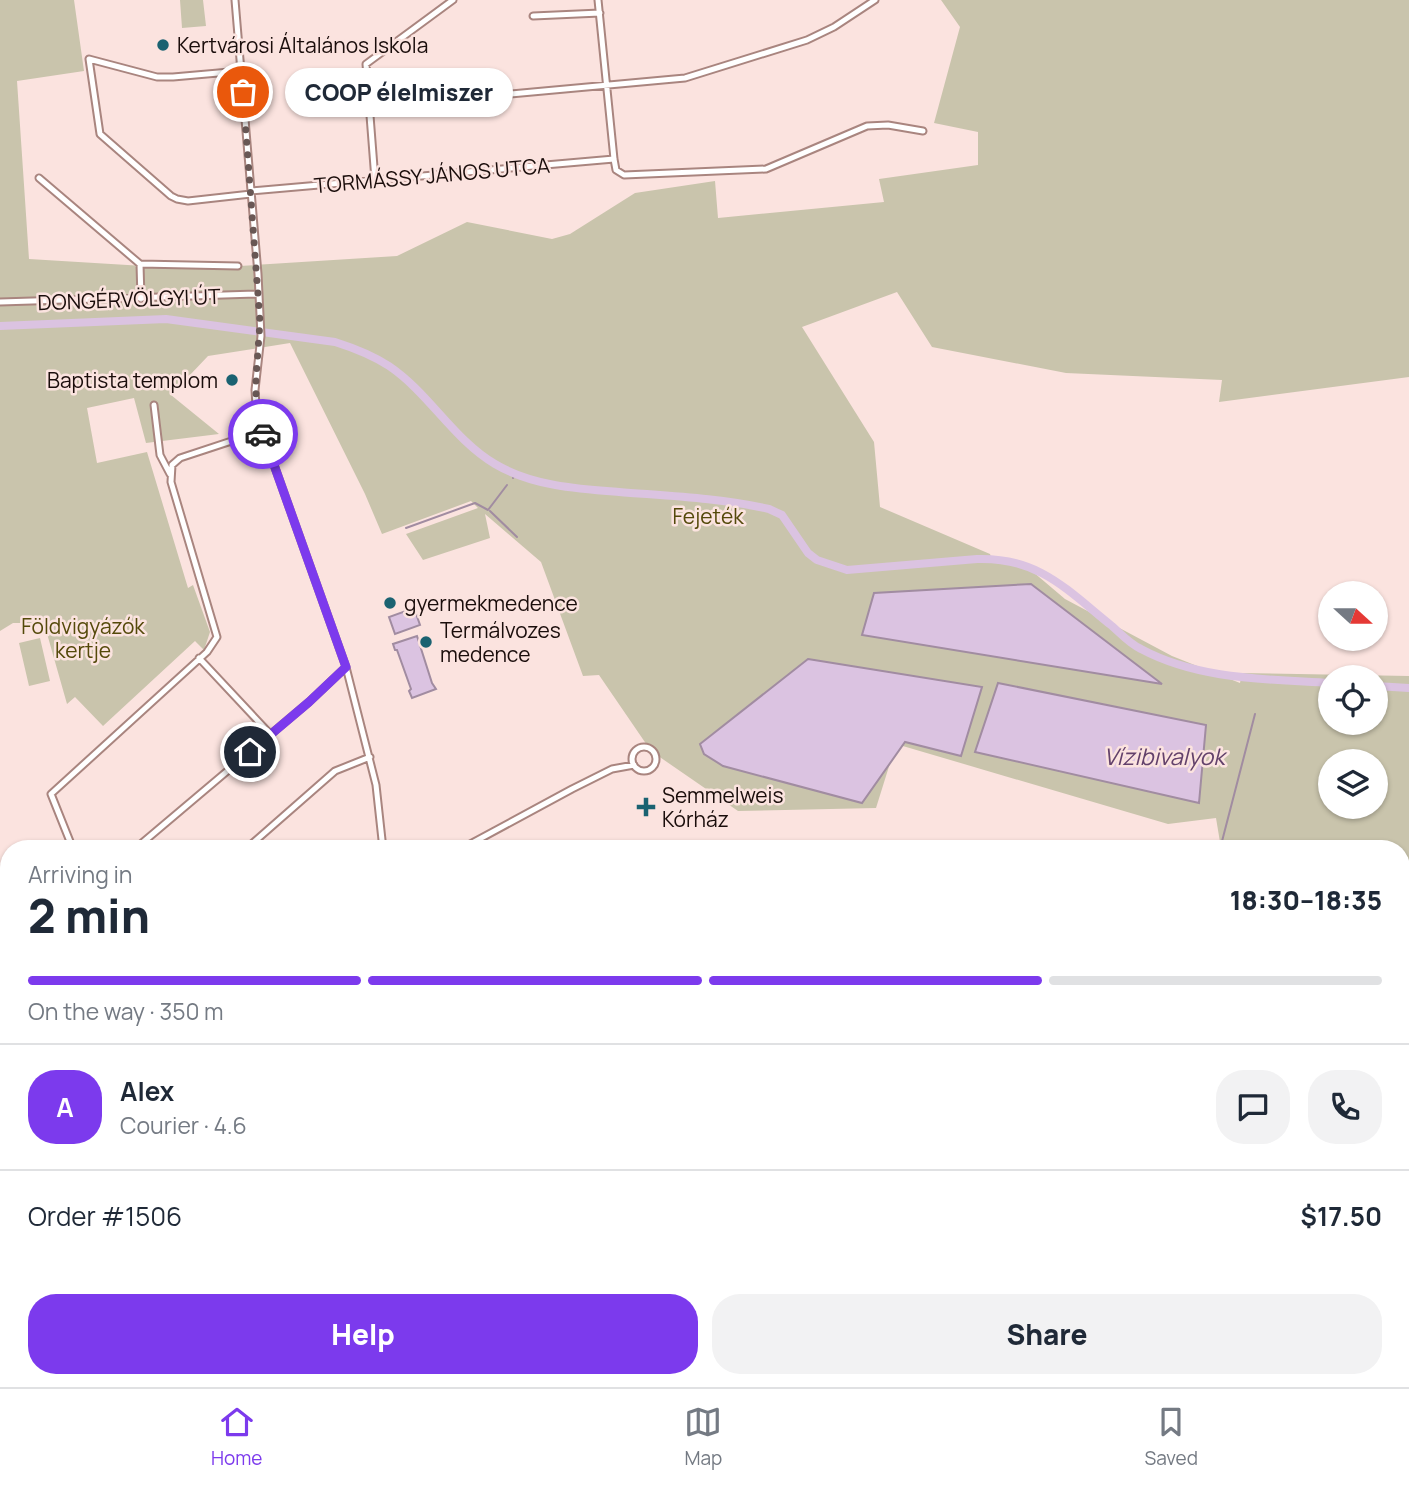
<!DOCTYPE html>
<html lang="en">
<head>
<meta charset="utf-8">
<style>
	body { margin:0; font-family:Manrope,sans-serif; background:#f2f2f3; color:#1f2937; height:100vh; display:flex; flex-direction:column; font-size:26px; white-space:nowrap }
	* { box-sizing:border-box; margin:0 }
	p { font-size:23px; color:#747a83 }
	.icon { flex:none; width:38px; height:38px; fill:none; stroke:currentColor; stroke-width:2; stroke-linecap:round; stroke-linejoin:round }
	.map { position:relative; flex:1; overflow:hidden }
	.sheet { position:absolute; left:0px; top:840px; width:1410px; height:548px; display:flex; flex-direction:column; background:#fff; border-radius:28px 28px 0 0; box-shadow:0 2px 5px #0004 }
	.sheet>* { flex:none }
	.needle { width:46px; rotate:111deg }
	.buttons { position:absolute; left:1318px; top:581px; display:grid; gap:14px }
	.buttons a { display:grid; place-items:center; width:70px; height:70px; border-radius:50%; background:#fff; box-shadow:0 2px 5px #0004; font-size:35px }
	.pin { position:absolute; display:grid; place-items:center; width:60px; height:60px; color:#fff; margin:-30px; border:4px solid #fff; border-radius:50%; box-shadow:0 2px 7px #0007 }
	.courier { position:absolute; display:grid; place-items:center; width:70px; height:70px; margin:-35px; border:5px solid #7c3aed; border-radius:50%; background:#fff; color:#222; box-shadow:0 2px 9px #0007 }
	.bubble { position:absolute; height:49px; border-radius:24px; background:#fff; box-shadow:0 2px 5px #0004; font-size:23px; font-weight:800; line-height:49px; text-align:center }
	.headline em { font-style:normal; font-weight:800 }
	.headline div { display:flex; flex-direction:column-reverse }
	.headline { display:flex; align-items:center; justify-content:space-between; height:119px; padding:0 28px }
	h1 { font-size:46px; font-weight:800; line-height:52px }
	.bar { display:grid; grid-template-columns:repeat(4,1fr); gap:10px 7px; align-content:center; height:84px; padding:0 28px }
	.bar i { height:9px; border-radius:5px; background:#e0e1e3 }
	.bar .active { background:#7c3aed }
	.bar p { grid-column:span 4 }
	.line { display:flex; align-items:center; gap:18px; padding:0 28px; border-top:2px solid #e0e1e3 }
	.line div { flex:1 }
	.round { display:grid; place-items:center; flex:none; width:74px; height:74px; border-radius:28px; background:#f2f2f3 }
	.button { display:flex; gap:14px; margin-top:auto; padding:14px 28px }
	.button a { flex:1; height:80px; border-radius:28px; background:#7c3aed; color:#fff; font-size:28px; font-weight:800; line-height:80px; text-align:center }
	.button a+a { background:#f2f2f3; color:#1f2937 }
	.menu { display:flex; justify-content:space-around; align-items:center; height:98px; border-top:2px solid #e0e1e3; background:#fff; font-size:19px; color:#747a83 }
	.menu a { display:grid; justify-items:center; gap:4px }
	.menu .active { color:#7c3aed }
	.map>svg:first-child { display:block }
	.green { fill:#c9c4ac; fill-rule:evenodd }
	.water { fill:#dbc3e1; stroke:#a18ca1; stroke-width:2 }
	.lines { fill:none; stroke-linecap:round; stroke-linejoin:round }
	.stream { stroke:#a18ca1; stroke-width:2 }
	.canal { stroke:#dbc3e1; stroke-width:8 }
	.street-casing { stroke:#a9857f; stroke-width:9 }
	.secondary-casing { stroke:#a9857f; stroke-width:11 }
	.street { stroke:#fff; stroke-width:5 }
	.secondary { stroke:#fff; stroke-width:8 }
	.done { stroke:#695855; stroke-width:7; stroke-dasharray:0 12.6 }
	.route { stroke:#7c3aed; stroke-width:9 }
	.poi-dot { fill:#1a6271; stroke:#fbe3df; stroke-width:2.5 }
	.labels { text-anchor:middle; dominant-baseline:central; stroke-width:5; stroke-linejoin:round; paint-order:stroke }
	.poi-label { font-size:21px; fill:#1a0d0b; stroke:#fbe3df; text-anchor:start }
	.street-label { font-size:21px; fill:#1a0d0b; stroke:#fbe3df }
	.park-label { font-size:21px; fill:#54490a; stroke:#fbe3df }
	.water-label { font-size:23px; font-style:italic; fill:#63416b; stroke:#fbe3df }
</style>
</head>
<body>
<div class="map">
<svg width="1409" height="1387" viewBox="0 0 1409 1387">
	<rect width="100%" height="100%" fill="#fbe3df"/>
	<path class="green" d="M0,0h74l10,71 -67,10 12,178 164,10 204,-13 70,-34 85,17 18,-5 65,-41 80,-12 3,37 166,-16 -5,-23 99,-14v-33l-44,-9 26,-96 -19,-27h468v377l-190,25 3,-22 -156,-7 -134,-26 -35,-55 -95,35 72,115 6,65 110,47 3,8 26,-2 46,39 107,57 68,27 2,-10 167,3v200h-7v-27h-153l-29,-7 -4,-24 -48,6 -272,-80 -20,64 -138,3 -87,-60 -52,-76 -16,1 -42,-114 -56,-48 5,24 -67,22 -17,-26 72,-26 -7,-7 -89,33 -17,-40 -75,-151 -82,13 -37,39 48,39 -73,9 -12,-45 -47,10 10,55 50,-11 41,136 5,-3 17,47 -6,18 -9,-9 -92,85 -28,-29 -8,7 -23,-81h-31l-13,8zM1330,677h46v46h-46zM1330,761h46v46h-46z
		M180,0h23l3,26 -24,2z
		M40,638l10,43 -21,5 -10,-43z
		M1402,1001l7,3v273l-7,2z
		M0,1361l9,1v17h32l-3,8h-38z"/>
	<path class="water" d="M1031,584l131,100 -300,-49 12,-42z
		M414,608l6,17 -25,9 -6,-17z
		M417,636l15,47 4,6 -24,9 -3,-7 2,-2 -14,-39h-2l-2,-6z
		M808,659l174,28 -21,69 -56,-14 -43,61 -139,-37 -19,-12 -4,-10z
		M998,683l208,42 -7,78 -224,-51z"/>
	<g class="lines">
		<path class="stream" d="M513,478l3,-5
			M490,511l27,26
			M406,528l69,-25 13,7 19,-25
			M1220,849l35,-135"/>
		<path class="canal" d="M0,326l166,-7 169,23c19,6 37,13 54,24 40,27 64,73 106,98 37,22 83,25 124,28 50,4 101,6 150,17l13,6 26,38 9,7 30,10 130,-11c62,-2 90,31 135,67 9,8 18,18 29,23 58,31 125,30 189,34
			M1376,686l33,2"/>
		<defs>
			<path id="street" d="M235,0l23,274 3,62 -6,54 1,16 6,25 84,236 30,118 7,64
				M598,0l16,159 2,11 8,5 142,-6 101,-43 21,-1 35,6
				M533,16l67,-3
				M241,71l-68,6h-16l-68,-18 11,75 71,62 6,3 11,2 63,-7
				M369,107l316,-29 122,-38 27,-13 41,-27
				M39,178l101,86 1,35
				M375,180l-9,-116 87,-64
				M251,191l363,-32
				M140,264l98,2
				M0,302l259,-8
				M154,405l6,50 10,19
				M199,658l72,77
				M632 759a12 12 0 1 1 24 0a12 12 0 1 1-24 0Z
				M73,849l-22,-55 156,-142 10,-15 -46,-155 1,-17 8,-7 82,-27
				M135,849l174,-147 37,-35
				M246,849l89,-78 35,-14
				M461,849l111,-60 40,-20 22,-4
				M0,894l9,-3
				M0,1092h9
				M1402,1288l7,-2
				M197,1379l52,8
				M380,1379v8
				M724,1379l14,8
				M1142,1379l2,8
				M41,1387l3,-8
				M432,1387l1,-8
				M1002,1387l37,-8"/>
			<path id="secondary" d="M0,951l9,19
				M0,1212l9,1
				M778,1379l3,8"/>
		</defs>
		<use href="#street" class="street-casing"/>
		<use href="#secondary" class="secondary-casing"/>
		<use href="#street" class="street"/>
		<use href="#secondary" class="secondary"/>
	</g>
	<g class="lines">
		<path class="done" d="M243,92l17,230 -4,56v28l7,28"/>
		<path class="route" d="M250,752l59,-50 37,-35 -83,-233"/>
	</g>
	<g class="poi-dot">
		<circle cx="163" cy="45" r="7"/>
		<circle cx="232" cy="380" r="7"/>
		<circle cx="390" cy="603" r="7"/>
		<circle cx="426" cy="642" r="7"/>
		<path d="M642.5 796.5h7v7h7v7h-7v7h-7v-7h-7v-7h7z"/>
	</g>
	<g class="labels">
		<g class="poi-label">
			<text x="177" y="45">Kertvárosi Általános Iskola</text>
			<text x="218" y="380" text-anchor="end">Baptista templom</text>
			<text x="404" y="603">gyermekmedence</text>
			<text x="440" y="630">Termálvozes<tspan x="440" dy="24">medence</tspan></text>
			<text x="662" y="795">Semmelweis<tspan x="662" dy="24">Kórház</tspan></text>
		</g>
		<g class="street-label">
			<text transform="translate(432 175) rotate(-5)">TORMÁSSY JÁNOS UTCA</text>
			<text transform="translate(129 299) rotate(-2)">DONGÉRVÖLGYI ÚT</text>
		</g>
		<g class="park-label">
			<text x="708" y="516">Fejeték</text>
			<text x="83" y="626">Földvigyázók<tspan x="83" dy="24">kertje</tspan></text>
		</g>
		<g class="water-label">
			<text x="1164" y="756">Vízibivalyok</text>
		</g>
	</g>
</svg>
<div class="buttons">
<a><svg class="needle" viewBox="-14 -14 28 28"><path d="M0-13l5 13h-10z" fill="#e53935"/><path d="M0 13l5-13h-10z" fill="#747a83"/></svg></a>
<a><svg class="icon" aria-label="locate" viewBox="0 0 24 24"><circle cx="12" cy="12" r="6"/><path d="M12 2v4M12 18v4M2 12h4M18 12h4"/></svg></a>
<a><svg class="icon" aria-label="layers" viewBox="0 0 24 24"><path d="M12 4l9 5-9 5-9-5zM3 14l9 5 9-5"/></svg></a>
</div>
<div class="pin" style="left:243px;top:92px;background:#ea580c"><svg class="icon" aria-label="bag" viewBox="0 0 24 24"><path d="M5 8h14l-1 12H6zM9 8a3 3 0 0 1 6 0"/></svg></div>
<div class="pin" style="left:250px;top:752px;background:#1f2937"><svg class="icon" aria-label="home" viewBox="0 0 24 24"><path d="M3 11l9-7 9 7M6 9v11h12V9"/></svg></div>
<div class="courier" style="left:263px;top:434px"><svg class="icon" aria-label="car" viewBox="0 0 24 24"><path d="M5 17H2v-5l4-1 3-4h7l3 4 3 1v5h-3M9 17h6M6 11h13"/><circle cx="7" cy="17" r="2"/><circle cx="17" cy="17" r="2"/></svg></div>
<div class="bubble" style="left:285px;top:68px;width:228px">COOP élelmiszer</div>
<section class="sheet">
<div class="headline"><div><h1>2 min</h1><p>Arriving in</p></div><em>18:30–18:35</em></div>
<div class="bar"><i class="active"></i><i class="active"></i><i class="active"></i><i></i><p>On the way · 350 m</p></div>
<div class="line" style="height:126px"><b class="round" style="background:#7c3aed;color:#fff">A</b><div><b>Alex</b><p>Courier · 4.6</p></div><a class="round"><svg class="icon" aria-label="chat" viewBox="0 0 24 24"><path d="M4 5h16v11H9l-5 4z"/></svg></a><a class="round"><svg class="icon" aria-label="phone" viewBox="0 0 24 24"><path d="M5 4h4l2 5-3 2q2 4 5 5l2-3 5 2v4C11 20 4 13 5 4z"/></svg></a></div>
<div class="line" style="height:91px"><div>Order #1506</div><b>$17.50</b></div>
<div class="button"><a>Help</a><a>Share</a></div>
</section>
</div>
<nav class="menu">
<a class="active"><svg class="icon" aria-label="home" viewBox="0 0 24 24"><path d="M3 11l9-7 9 7M6 9v11h12V9"/></svg>Home</a>
<a><svg class="icon" aria-label="map" viewBox="0 0 24 24"><path d="M3 6l6-2 6 2 6-2v14l-6 2-6-2-6 2zM9 4v14M15 6v14"/></svg>Map</a>
<a><svg class="icon" aria-label="saved" viewBox="0 0 24 24"><path d="M7 4h10v16l-5-4-5 4z"/></svg>Saved</a>
</nav>
</body>
</html>
